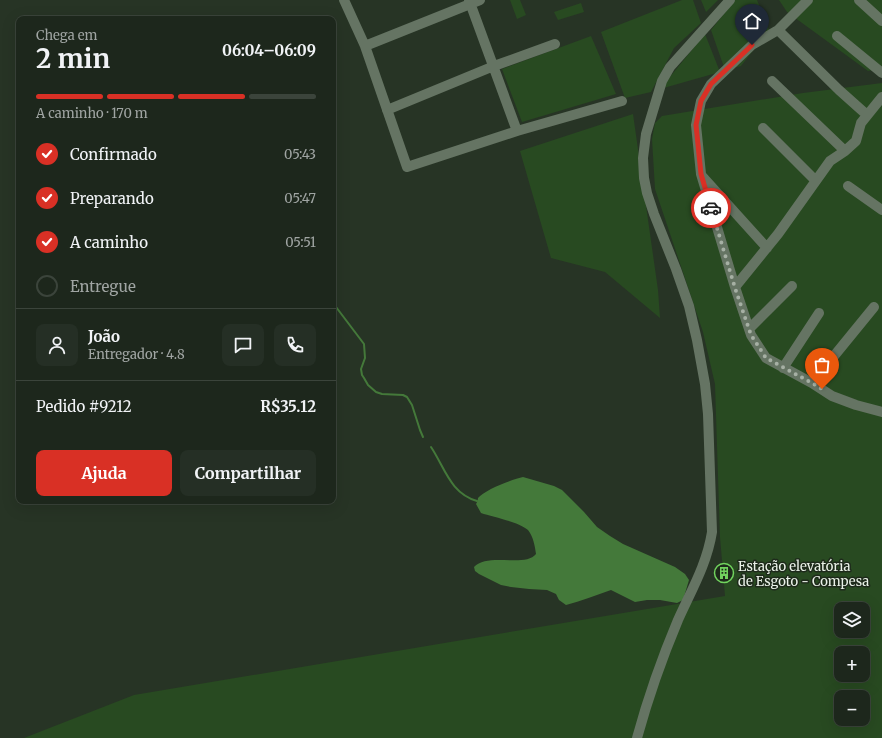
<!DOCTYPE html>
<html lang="pt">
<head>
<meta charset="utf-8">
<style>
	body { margin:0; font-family:Merriweather,serif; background:#252f25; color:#f1f3f6; height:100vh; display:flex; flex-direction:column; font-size:15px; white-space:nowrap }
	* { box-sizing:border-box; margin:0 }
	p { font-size:13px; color:#a0a5a3 }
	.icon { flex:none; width:22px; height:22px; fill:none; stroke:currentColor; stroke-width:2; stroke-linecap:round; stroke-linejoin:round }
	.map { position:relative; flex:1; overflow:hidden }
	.details { position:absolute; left:16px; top:16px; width:320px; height:488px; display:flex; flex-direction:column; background:#1d271c; border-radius:8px; box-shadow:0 4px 16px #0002,0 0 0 1px #3b443b }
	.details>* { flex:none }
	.fabs { position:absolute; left:834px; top:602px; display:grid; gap:8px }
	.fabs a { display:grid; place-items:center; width:36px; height:36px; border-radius:8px; background:#1d271c; box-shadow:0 4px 16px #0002,0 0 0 1px #3b443b; font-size:20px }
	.pin { position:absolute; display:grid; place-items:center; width:34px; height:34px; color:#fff; margin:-41px -17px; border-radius:50% 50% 50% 0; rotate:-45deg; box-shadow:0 0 4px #0007 }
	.pin .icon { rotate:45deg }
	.courier { position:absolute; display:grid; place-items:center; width:40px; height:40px; margin:-20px; border:3px solid #d93025; border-radius:50%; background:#fff; color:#222; box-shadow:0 1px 5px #0007 }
	.summary em { font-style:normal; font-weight:700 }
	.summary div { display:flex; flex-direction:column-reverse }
	.summary { display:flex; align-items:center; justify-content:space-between; height:68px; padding:0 20px }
	h1 { font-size:26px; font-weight:700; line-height:30px }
	.bar { display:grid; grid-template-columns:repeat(4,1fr); gap:6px 4px; align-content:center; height:48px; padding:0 20px }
	.bar i { height:5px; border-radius:3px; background:#3b443b }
	.bar .active { background:#d93025 }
	.bar p { grid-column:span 4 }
	.line { display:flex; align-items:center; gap:10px; padding:0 20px; border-top:1px solid #3b443b }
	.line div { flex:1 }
	.round { display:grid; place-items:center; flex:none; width:42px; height:42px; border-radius:8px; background:#252f25 }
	ol { padding:0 20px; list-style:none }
	li { display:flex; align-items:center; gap:12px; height:44px }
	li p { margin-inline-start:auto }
	li .icon { padding:4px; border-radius:50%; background:#d93025; color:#fff; stroke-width:4 }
	li:last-child { color:#a0a5a3 }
	li i { width:22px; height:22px; border:2px solid #3b443b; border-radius:50% }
	.primary-button { display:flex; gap:8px; margin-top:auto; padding:8px 20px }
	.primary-button a { flex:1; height:46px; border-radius:8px; background:#d93025; color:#fff; font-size:16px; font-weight:700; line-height:46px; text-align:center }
	.primary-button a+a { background:#252f25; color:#f1f3f6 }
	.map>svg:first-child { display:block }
	.green { fill:#284a21; fill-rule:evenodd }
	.water { fill:#44793a }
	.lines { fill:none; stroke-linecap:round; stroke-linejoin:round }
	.stream { stroke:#44793a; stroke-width:2 }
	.minor { stroke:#657463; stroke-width:10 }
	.done { stroke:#a6b0a4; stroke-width:4; stroke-dasharray:0 7.2 }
	.route { stroke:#d93025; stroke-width:5 }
	.labels { text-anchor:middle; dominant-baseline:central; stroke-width:3; stroke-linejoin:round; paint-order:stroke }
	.poi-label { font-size:13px; fill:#eaf2e8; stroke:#1e2a1b; text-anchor:start }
</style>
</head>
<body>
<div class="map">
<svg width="882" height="738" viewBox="0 0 882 738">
	<rect width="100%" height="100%" fill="#273425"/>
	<path class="green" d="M510,0h10l6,15 -9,4z
		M682,0h11l8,23 -27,25 -23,44 -26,6 -24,-66z
		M701,0h17l-12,12z
		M735,0h22l12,30 -28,36 -16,4 -14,-40z
		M779,0h103v68l-14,3 -81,-59z
		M581,3l3,9 -26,8 -4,-8z
		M705,34l15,38 -60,17z
		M591,36l25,58 -94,28 -20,-53z
		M882,83v655h-858l110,-43 591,-99 -5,-59 -5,-153 -12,-52 -48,-143 -3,-50 3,-16 7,-7 141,-23zM841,609h22v22h-22zM841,653h22v22h-22zM841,697h22v22h-22z
		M633,114l25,176 2,28 -55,-46 -54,-14 -31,-107z"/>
	<path class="water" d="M523,477l31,9 8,4 22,22 13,15 13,9 13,8 52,23 10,7 4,6 -6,20 -6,3 -17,-3h-13l-12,2 -24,-12c-15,5 -30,11 -45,15l-7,-5 -3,-6 -9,-4 -18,-1 -18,-2 -10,-2 -22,-11 -4,-3 -1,-4c14,-15 51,1 62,-13 -1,-8 -3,-18 -8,-24 -9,-8 -35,-13 -47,-17l-5,-9c1,-1 2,-5 2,-6 6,-8 35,-19 45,-21z"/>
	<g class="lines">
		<path class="stream" d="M333,303l31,41 1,14 -4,11 1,6 2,3 4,7 8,7 6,2 21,1 4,2 5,8 8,25 3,7
			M431,447c14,21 19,46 46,54"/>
		<path class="minor" d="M344,0l21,46 42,121 110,-36 105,-30
			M469,0l48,131
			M808,0l-30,30 61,60 28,25
			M859,0l23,21
			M778,30l-26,15 -41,39 -10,17 -5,24 5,49 34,113 16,48 15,23 46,25 20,13 24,9 26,7
			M837,36l45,37
			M365,46l115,-46
			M772,81l73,70
			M387,110l107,-44 61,-22
			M763,128l52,52
			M702,176l65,72
			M848,186l34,24
			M735,287l43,-53 52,-73 15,-10 11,-10 5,-18 21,-26
			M749,329l43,-43
			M783,368l36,-55
			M812,383l62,-76
			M637,738c11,-40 25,-80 41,-118 13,-29 29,-56 34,-88l-4,-118 -3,-30 -8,-44 -8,-34 -13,-37 -22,-55 -7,-21 -3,-15 -1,-20 3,-24 16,-53 8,-14 60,-67"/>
	</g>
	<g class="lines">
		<path class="done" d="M711,208l24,80 16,47 15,23 46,25 10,6"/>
		<path class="route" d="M711,208l-10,-34 -5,-49 5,-24 10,-17 41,-39"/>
	</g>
	<defs>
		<symbol id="building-ring" viewBox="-11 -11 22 22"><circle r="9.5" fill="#1e2a1b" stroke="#71d35e" stroke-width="1.5"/><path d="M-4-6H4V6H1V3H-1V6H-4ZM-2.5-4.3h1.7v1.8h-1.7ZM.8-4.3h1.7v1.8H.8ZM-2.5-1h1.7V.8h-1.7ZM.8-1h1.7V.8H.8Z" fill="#71d35e"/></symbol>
	</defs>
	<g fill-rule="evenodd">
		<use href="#building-ring" x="713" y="562" width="22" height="22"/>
	</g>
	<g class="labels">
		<g class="poi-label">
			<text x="738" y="566">Estação elevatória<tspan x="738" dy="15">de Esgoto - Compesa</tspan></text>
		</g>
	</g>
</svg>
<div class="fabs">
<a><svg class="icon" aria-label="layers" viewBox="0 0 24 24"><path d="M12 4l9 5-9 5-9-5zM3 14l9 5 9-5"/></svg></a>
<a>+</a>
<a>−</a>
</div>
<div class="pin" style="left:822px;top:389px;background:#ea580c"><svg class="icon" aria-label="bag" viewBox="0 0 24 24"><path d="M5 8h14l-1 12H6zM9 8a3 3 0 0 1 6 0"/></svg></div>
<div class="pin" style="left:752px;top:45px;background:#1f2937"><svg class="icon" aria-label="home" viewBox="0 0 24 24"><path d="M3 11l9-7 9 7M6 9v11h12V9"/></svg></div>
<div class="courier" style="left:711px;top:208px"><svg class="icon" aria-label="car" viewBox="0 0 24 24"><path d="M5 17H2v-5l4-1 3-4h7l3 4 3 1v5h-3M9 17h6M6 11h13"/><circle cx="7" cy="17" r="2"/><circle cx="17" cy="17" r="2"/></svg></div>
<section class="details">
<div class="summary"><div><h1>2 min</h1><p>Chega em</p></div><em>06:04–06:09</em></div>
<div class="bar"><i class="active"></i><i class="active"></i><i class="active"></i><i></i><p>A caminho · 170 m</p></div>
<ol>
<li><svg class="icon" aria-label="check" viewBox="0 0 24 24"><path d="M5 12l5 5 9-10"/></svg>Confirmado<p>05:43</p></li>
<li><svg class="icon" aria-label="check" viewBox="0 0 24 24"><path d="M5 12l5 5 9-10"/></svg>Preparando<p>05:47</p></li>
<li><svg class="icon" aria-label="check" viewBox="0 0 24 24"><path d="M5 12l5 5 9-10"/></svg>A caminho<p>05:51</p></li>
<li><i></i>Entregue</li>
</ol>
<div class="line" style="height:72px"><a class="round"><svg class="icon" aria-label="person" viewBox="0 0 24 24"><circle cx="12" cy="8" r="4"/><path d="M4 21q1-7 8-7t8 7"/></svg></a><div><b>João</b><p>Entregador · 4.8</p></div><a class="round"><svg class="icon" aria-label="chat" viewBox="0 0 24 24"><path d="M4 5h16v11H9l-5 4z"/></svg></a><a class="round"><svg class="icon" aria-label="phone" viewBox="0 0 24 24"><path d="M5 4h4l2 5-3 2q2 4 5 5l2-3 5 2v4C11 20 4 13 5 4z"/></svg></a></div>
<div class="line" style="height:52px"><div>Pedido #9212</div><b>R$35.12</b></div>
<div class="primary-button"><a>Ajuda</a><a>Compartilhar</a></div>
</section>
</div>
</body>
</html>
